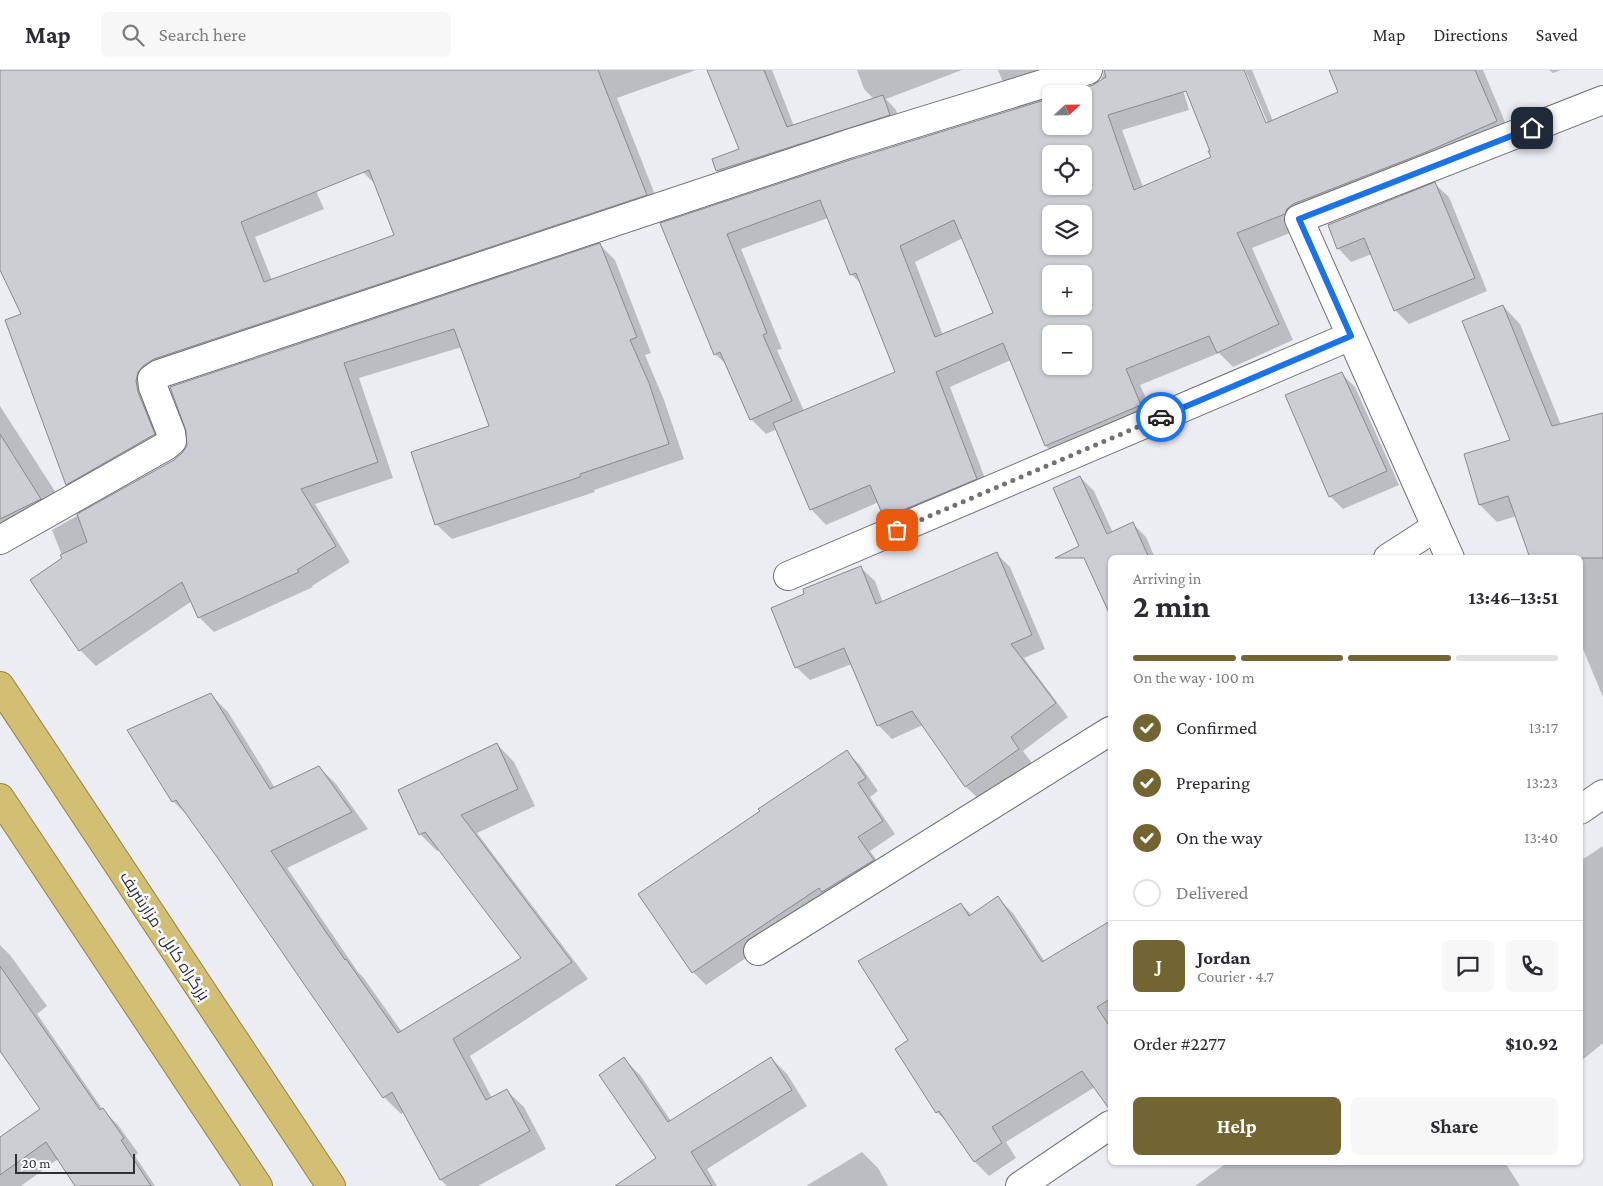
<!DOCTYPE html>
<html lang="en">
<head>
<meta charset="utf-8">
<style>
	body { margin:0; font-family:"Crimson Pro",Cairo,serif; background:#f7f7f7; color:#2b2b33; height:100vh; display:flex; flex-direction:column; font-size:19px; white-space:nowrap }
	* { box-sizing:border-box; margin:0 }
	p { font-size:16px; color:#7c7c81 }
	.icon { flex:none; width:28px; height:28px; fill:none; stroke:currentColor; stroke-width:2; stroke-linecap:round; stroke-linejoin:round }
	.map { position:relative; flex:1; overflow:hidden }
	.details { position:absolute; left:1108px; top:485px; width:475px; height:610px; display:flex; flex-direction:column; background:#fff; border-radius:8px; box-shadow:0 1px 4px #0004 }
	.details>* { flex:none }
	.needle { width:32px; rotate:68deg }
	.controls { position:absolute; left:1042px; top:15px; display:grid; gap:10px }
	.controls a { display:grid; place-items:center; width:50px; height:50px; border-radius:8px; background:#fff; box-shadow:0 1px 4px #0004; font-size:25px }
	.scale { position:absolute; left:15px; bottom:12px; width:120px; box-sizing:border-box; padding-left:5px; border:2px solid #2f3032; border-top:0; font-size:14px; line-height:18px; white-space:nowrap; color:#2f3032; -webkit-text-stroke:4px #fafaff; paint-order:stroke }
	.pin { position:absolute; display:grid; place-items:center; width:42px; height:42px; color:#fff; margin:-21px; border-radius:10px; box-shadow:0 2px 8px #0006 }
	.courier { position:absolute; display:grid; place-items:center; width:50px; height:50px; margin:-25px; border:4px solid #1a73e8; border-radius:50%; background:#fff; color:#222; box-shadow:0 1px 6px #0007 }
	.headline em { font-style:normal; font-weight:700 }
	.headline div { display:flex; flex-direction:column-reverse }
	.headline { display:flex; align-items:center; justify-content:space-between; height:85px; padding:0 25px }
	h1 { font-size:32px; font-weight:700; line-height:38px }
	.bar { display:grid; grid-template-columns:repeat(4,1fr); gap:8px 5px; align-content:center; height:60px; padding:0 25px }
	.bar i { height:6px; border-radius:4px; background:#e1e1e2 }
	.bar .current { background:#726532 }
	.bar p { grid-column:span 4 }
	.line { display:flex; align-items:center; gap:12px; padding:0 25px; border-top:1px solid #e1e1e2 }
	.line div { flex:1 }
	.round { display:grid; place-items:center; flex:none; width:52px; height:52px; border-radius:8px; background:#f7f7f7 }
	ol { padding:0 25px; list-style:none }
	li { display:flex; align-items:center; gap:15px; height:55px }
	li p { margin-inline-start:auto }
	li .icon { padding:5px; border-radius:50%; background:#726532; color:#fff; stroke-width:4 }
	li:last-child { color:#7c7c81 }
	li i { width:28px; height:28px; border:2px solid #e1e1e2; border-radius:50% }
	.action { display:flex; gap:10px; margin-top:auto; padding:10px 25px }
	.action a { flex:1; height:58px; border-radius:8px; background:#726532; color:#fff; font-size:20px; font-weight:700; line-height:58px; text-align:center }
	.action a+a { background:#f7f7f7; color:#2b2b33 }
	header { display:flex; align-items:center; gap:30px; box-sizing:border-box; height:70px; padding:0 25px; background:#fff; border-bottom:1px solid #e1e1e2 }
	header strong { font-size:24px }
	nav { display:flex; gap:28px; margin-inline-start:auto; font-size:18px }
	.search { width:350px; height:45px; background:#f7f7f7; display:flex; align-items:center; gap:12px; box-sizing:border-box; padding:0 18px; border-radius:8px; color:#7c7c81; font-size:19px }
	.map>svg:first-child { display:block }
	.shadow { fill:#0003; fill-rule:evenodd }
	.building { fill:#cdced4; stroke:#88898e; fill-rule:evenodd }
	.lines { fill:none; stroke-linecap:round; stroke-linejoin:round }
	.minor-casing { stroke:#6e6f74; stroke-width:30 }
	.trunk-casing { stroke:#928347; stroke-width:30 }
	.minor { stroke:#fff; stroke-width:28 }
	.trunk { stroke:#d2bf74; stroke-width:28 }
	.done { stroke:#717276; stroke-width:5; stroke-dasharray:0 9 }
	.route { stroke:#1a73e8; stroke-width:6 }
	.labels { text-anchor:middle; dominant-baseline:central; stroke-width:5; stroke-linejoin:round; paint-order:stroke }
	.street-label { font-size:16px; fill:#2f3032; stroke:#fafaff }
</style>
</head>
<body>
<header>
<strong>Map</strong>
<div class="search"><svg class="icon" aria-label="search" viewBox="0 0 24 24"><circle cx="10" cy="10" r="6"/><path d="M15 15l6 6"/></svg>Search here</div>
<nav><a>Map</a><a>Directions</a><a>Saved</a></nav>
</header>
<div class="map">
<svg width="1603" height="1116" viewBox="0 0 1603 1116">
	<rect width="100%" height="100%" fill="#ecedf3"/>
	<path class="shadow" d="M13,0h250l61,139 -69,28 17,43 124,-44 -20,-51 -13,-13 -42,-102h375l-79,28 44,112 -503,171 11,69 -87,49 -15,-15 -44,-169 -23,-48v-192z
		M708,0h64l22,56 80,-27 -10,-10 -7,-19h105l-76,29 10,11 7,18 -172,56 -13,-13 -4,-11 26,-10z
		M998,0h85l-67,23 -14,-13z
		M1107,0h70l12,40 -67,20 21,57 69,-29 -19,-88h50l24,59 3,-1 -25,-58h7l21,51 67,-29 -10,-22h153l28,66 -211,93 -48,19 41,92 -60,27 -14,-14 -79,32 16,35 -95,41 -15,-15 -35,-86 -61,27 41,107 -91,39 -15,-16 -6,-15 -53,23 -15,-16 -34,-80 -11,5 -15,-15 -23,-53 -13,-12 -53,-130 191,-64 198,-61v27h33v-32l17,-13 3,-10zM1051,84h33v32h-33zM1051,144h33v32h-33zM828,148l23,56 11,11 34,87 -92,39 -27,-61 5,-1 -41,-100zM963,168l32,75 -52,22 -28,-73zM1051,204h33v32h-33zM1051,264h33v32h-33z
		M1549,0h12l-8,3z
		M1435,114l14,13 38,94 -78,33 -14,-14 -23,-56 -21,8 -13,-14z
		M600,175l15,15 36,93 -6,2 19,45 20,59 -90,31 1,2 -143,47 -16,-15 55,-97 -29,-80 -103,31 34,100 -78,26 35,58 -38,24 1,1 -99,45 -15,-15 -7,-16 -96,65 -16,-16 -48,-70 31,-22 -11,-28 122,-69 14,-13 -1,-21z
		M1503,236l17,18 41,101 42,-10v282l-20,-48 -3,1v-92l-63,-42 -20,6 -17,-17 31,-64z
		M1342,304l13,13 44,98 -56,24 -13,-13z
		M0,336l67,104 -67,17z
		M1080,407l14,14 19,42 20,-9 13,13 9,21h-45v47z
		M997,484l13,13 35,82 -21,9 44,59 -45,34 9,12 -52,37 -14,-13 -43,-62 -31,14 -14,-14 -26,-61 -42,16 -14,-13 65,-99 14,13 8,22z
		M211,625l17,17 47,76 44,-21 17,17 32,45 -81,39 71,104 5,5 39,55 120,-74 -82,-108 -3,1 -17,-17 77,-90 17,18 21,44 -58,27 111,146 -118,77 22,42 14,-8 18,17 22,42 -68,37h-31l-6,-6 -37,-68 -3,2 -17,-17 -77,-110 -89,-131 -28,-38 -17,-17z
		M847,682l13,13 18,26 -8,6 25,37 -25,17 16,22 -54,27 -126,85 -13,-13z
		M1603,776v197l-23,19v-192l3,-3 -3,-6z
		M998,828l15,15 32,49 65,-40v175l-15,-10 -89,55 10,16 -27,18 -15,-15 -23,-35 -14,-14 -41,-63 13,-8 52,-137 11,11z
		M0,875l10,10 37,51 -10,8 66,96 15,15 20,28 -3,3 20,30h-78l-19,-27 -37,27h-21v-48l41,-29 -41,-79z
		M771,988l16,16 20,32 -100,63 10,17h-75l16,-28 -34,-99 16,16 31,46z
		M862,1082l16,16 10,18h-82z
		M1228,1092h280l-2,2 14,22h-325z"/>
	<path class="building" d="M0,0h598l49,125 -493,164 -11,7 -5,6 -2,9 2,11 17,42 -89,51 -61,-165 16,-6 -21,-44zM369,100l25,65 -130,47 -23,-60z
		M707,0h57l23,57 96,-32 7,20 -174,56 -4,-12 27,-10z
		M1104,0h140l22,53 72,-31 -9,-22h146l22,51 -73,32 -131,51 -6,5 -2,5 -48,19 42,91 -62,29 -8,-17 -83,33 15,36 -96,41 -42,-103 -67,29 41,107 -93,39 -14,-33 -60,25 -37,-87 122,-51 -39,-99 -6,2 -30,-75 -93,34 40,99 -4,2 29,66 -42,19 -30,-68 -6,3 -54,-132 193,-64 198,-61v28h33v-32h-20l29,-9 13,-8zM1186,21l24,60h-2l3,6 -77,33 -26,-75zM1051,84h33v32h-33zM1051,144h33v32h-33zM954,150l39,93 -58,24 -35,-91zM1051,204h33v32h-33zM1051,264h33v32h-33z
		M1435,112l40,96 -81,33 -30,-73 -27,11 -9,-24z
		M600,173l37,94 -7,3 19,43 20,61 -89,30v3l-145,48 -24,-73 78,-26 -35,-97 -110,34 34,99 -77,27 35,57 -39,24 2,2 -101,46 -16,-36 -103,69 -49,-71 32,-22 -2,-3 27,-13 -10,-28 97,-54 8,-7 5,-7 -1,-15 -16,-44z
		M1503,235l49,121 51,-13v145h-73l-22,-62 -29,9 -15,-51 46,-14 -48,-119z
		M1342,302l45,99 -58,26 -44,-102z
		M0,364l41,65 -41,20z
		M1080,406l27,58 26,-12 16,36h-39v57l-26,-57h-29l24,-12 -26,-58z
		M997,482l35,83 -21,9 45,59 -45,34 8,12 -54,38 -53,-76 -35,15 -33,-78 -49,20 -24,-60 33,-14 -1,-5 58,-23 15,38z
		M211,623l59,96 49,-23 33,46 -81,39 74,109 1,-1 52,74 123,-75 -96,-126 -6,3 -21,-45 99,-47 21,46 -57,26 111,147 -119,77 33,61 21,-11 23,42 -90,49 -48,-88 -9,6 -77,-111 -89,-130 -41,-57 -4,2 -45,-72z
		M847,680l19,28 -8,5 25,38 -25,16 16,23 -52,32 -3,-4 -127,85 -54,-79 122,-83 -2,-2z
		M998,826l44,66 68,-41v78l-13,8 13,20v83l-28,-39 -90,56 10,16 -28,19 -35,-51 -3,2 -41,-64 13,-9 -50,-79 103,-58 8,13z
		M0,896l100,144 3,-2 21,30 -3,2 30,46h-76l-29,-44 -46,33v-38l40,-28 -40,-58z
		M624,987l44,65 103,-65 21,33 -101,62 21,34h-97l41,-28 -57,-83z"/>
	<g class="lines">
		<defs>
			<path id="minor" d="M0,470l166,-94 6,-5 -1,-8 -18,-46 -1,-8 7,-5 689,-230 240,-74
				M1388,488l48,-31
				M1450,488l-151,-339 304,-119
				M788,506l563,-240
				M1580,740l23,-16
				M758,881l352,-220
				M1020,1116l90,-61"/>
			<path id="trunk" d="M0,616l331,500
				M0,728l258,388"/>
		</defs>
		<use href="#minor" class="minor-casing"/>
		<use href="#trunk" class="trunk-casing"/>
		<use href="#minor" class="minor"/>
		<use href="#trunk" class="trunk"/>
	</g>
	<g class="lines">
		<path class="done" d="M897,460l264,-113"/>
		<path class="route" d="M1161,347l190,-81 -52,-117 233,-91"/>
	</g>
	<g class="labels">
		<g class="street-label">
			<text transform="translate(165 866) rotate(57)">بزرگراه کابل - مزارشریف</text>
		</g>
	</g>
</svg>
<div class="controls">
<a><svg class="needle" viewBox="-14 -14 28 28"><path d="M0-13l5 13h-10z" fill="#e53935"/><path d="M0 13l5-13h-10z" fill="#7c7c81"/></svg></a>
<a><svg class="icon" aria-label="locate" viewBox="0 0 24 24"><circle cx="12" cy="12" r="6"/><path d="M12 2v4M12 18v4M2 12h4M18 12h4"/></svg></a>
<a><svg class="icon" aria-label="layers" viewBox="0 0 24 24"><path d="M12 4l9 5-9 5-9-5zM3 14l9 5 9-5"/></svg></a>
<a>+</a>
<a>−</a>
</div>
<div class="scale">20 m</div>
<div class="pin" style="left:897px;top:460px;background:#ea580c"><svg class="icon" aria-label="bag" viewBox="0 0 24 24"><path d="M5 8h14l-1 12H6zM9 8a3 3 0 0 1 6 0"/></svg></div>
<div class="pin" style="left:1532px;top:58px;background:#1f2937"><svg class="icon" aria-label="home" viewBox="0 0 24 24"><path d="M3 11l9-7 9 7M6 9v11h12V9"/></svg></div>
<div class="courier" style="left:1161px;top:347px"><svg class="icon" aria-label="car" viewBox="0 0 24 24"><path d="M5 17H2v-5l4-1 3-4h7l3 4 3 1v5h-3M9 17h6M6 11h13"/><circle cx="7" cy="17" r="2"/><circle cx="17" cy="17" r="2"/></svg></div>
<section class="details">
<div class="headline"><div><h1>2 min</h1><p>Arriving in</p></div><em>13:46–13:51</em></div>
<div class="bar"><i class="current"></i><i class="current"></i><i class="current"></i><i></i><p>On the way · 100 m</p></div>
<ol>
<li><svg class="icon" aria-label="check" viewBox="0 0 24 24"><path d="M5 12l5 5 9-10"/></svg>Confirmed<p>13:17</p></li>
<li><svg class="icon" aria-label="check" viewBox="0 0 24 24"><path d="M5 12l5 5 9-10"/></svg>Preparing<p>13:23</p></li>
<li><svg class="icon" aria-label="check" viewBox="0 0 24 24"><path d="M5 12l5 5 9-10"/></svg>On the way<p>13:40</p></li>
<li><i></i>Delivered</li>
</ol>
<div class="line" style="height:90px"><b class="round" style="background:#726532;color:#fff">J</b><div><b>Jordan</b><p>Courier · 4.7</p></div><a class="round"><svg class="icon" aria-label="chat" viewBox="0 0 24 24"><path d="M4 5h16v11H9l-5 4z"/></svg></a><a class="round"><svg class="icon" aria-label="phone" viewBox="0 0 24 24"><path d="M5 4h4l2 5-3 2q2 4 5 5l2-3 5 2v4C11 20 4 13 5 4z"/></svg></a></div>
<div class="line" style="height:65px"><div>Order #2277</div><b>$10.92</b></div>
<div class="action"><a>Help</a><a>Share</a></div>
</section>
</div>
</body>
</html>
